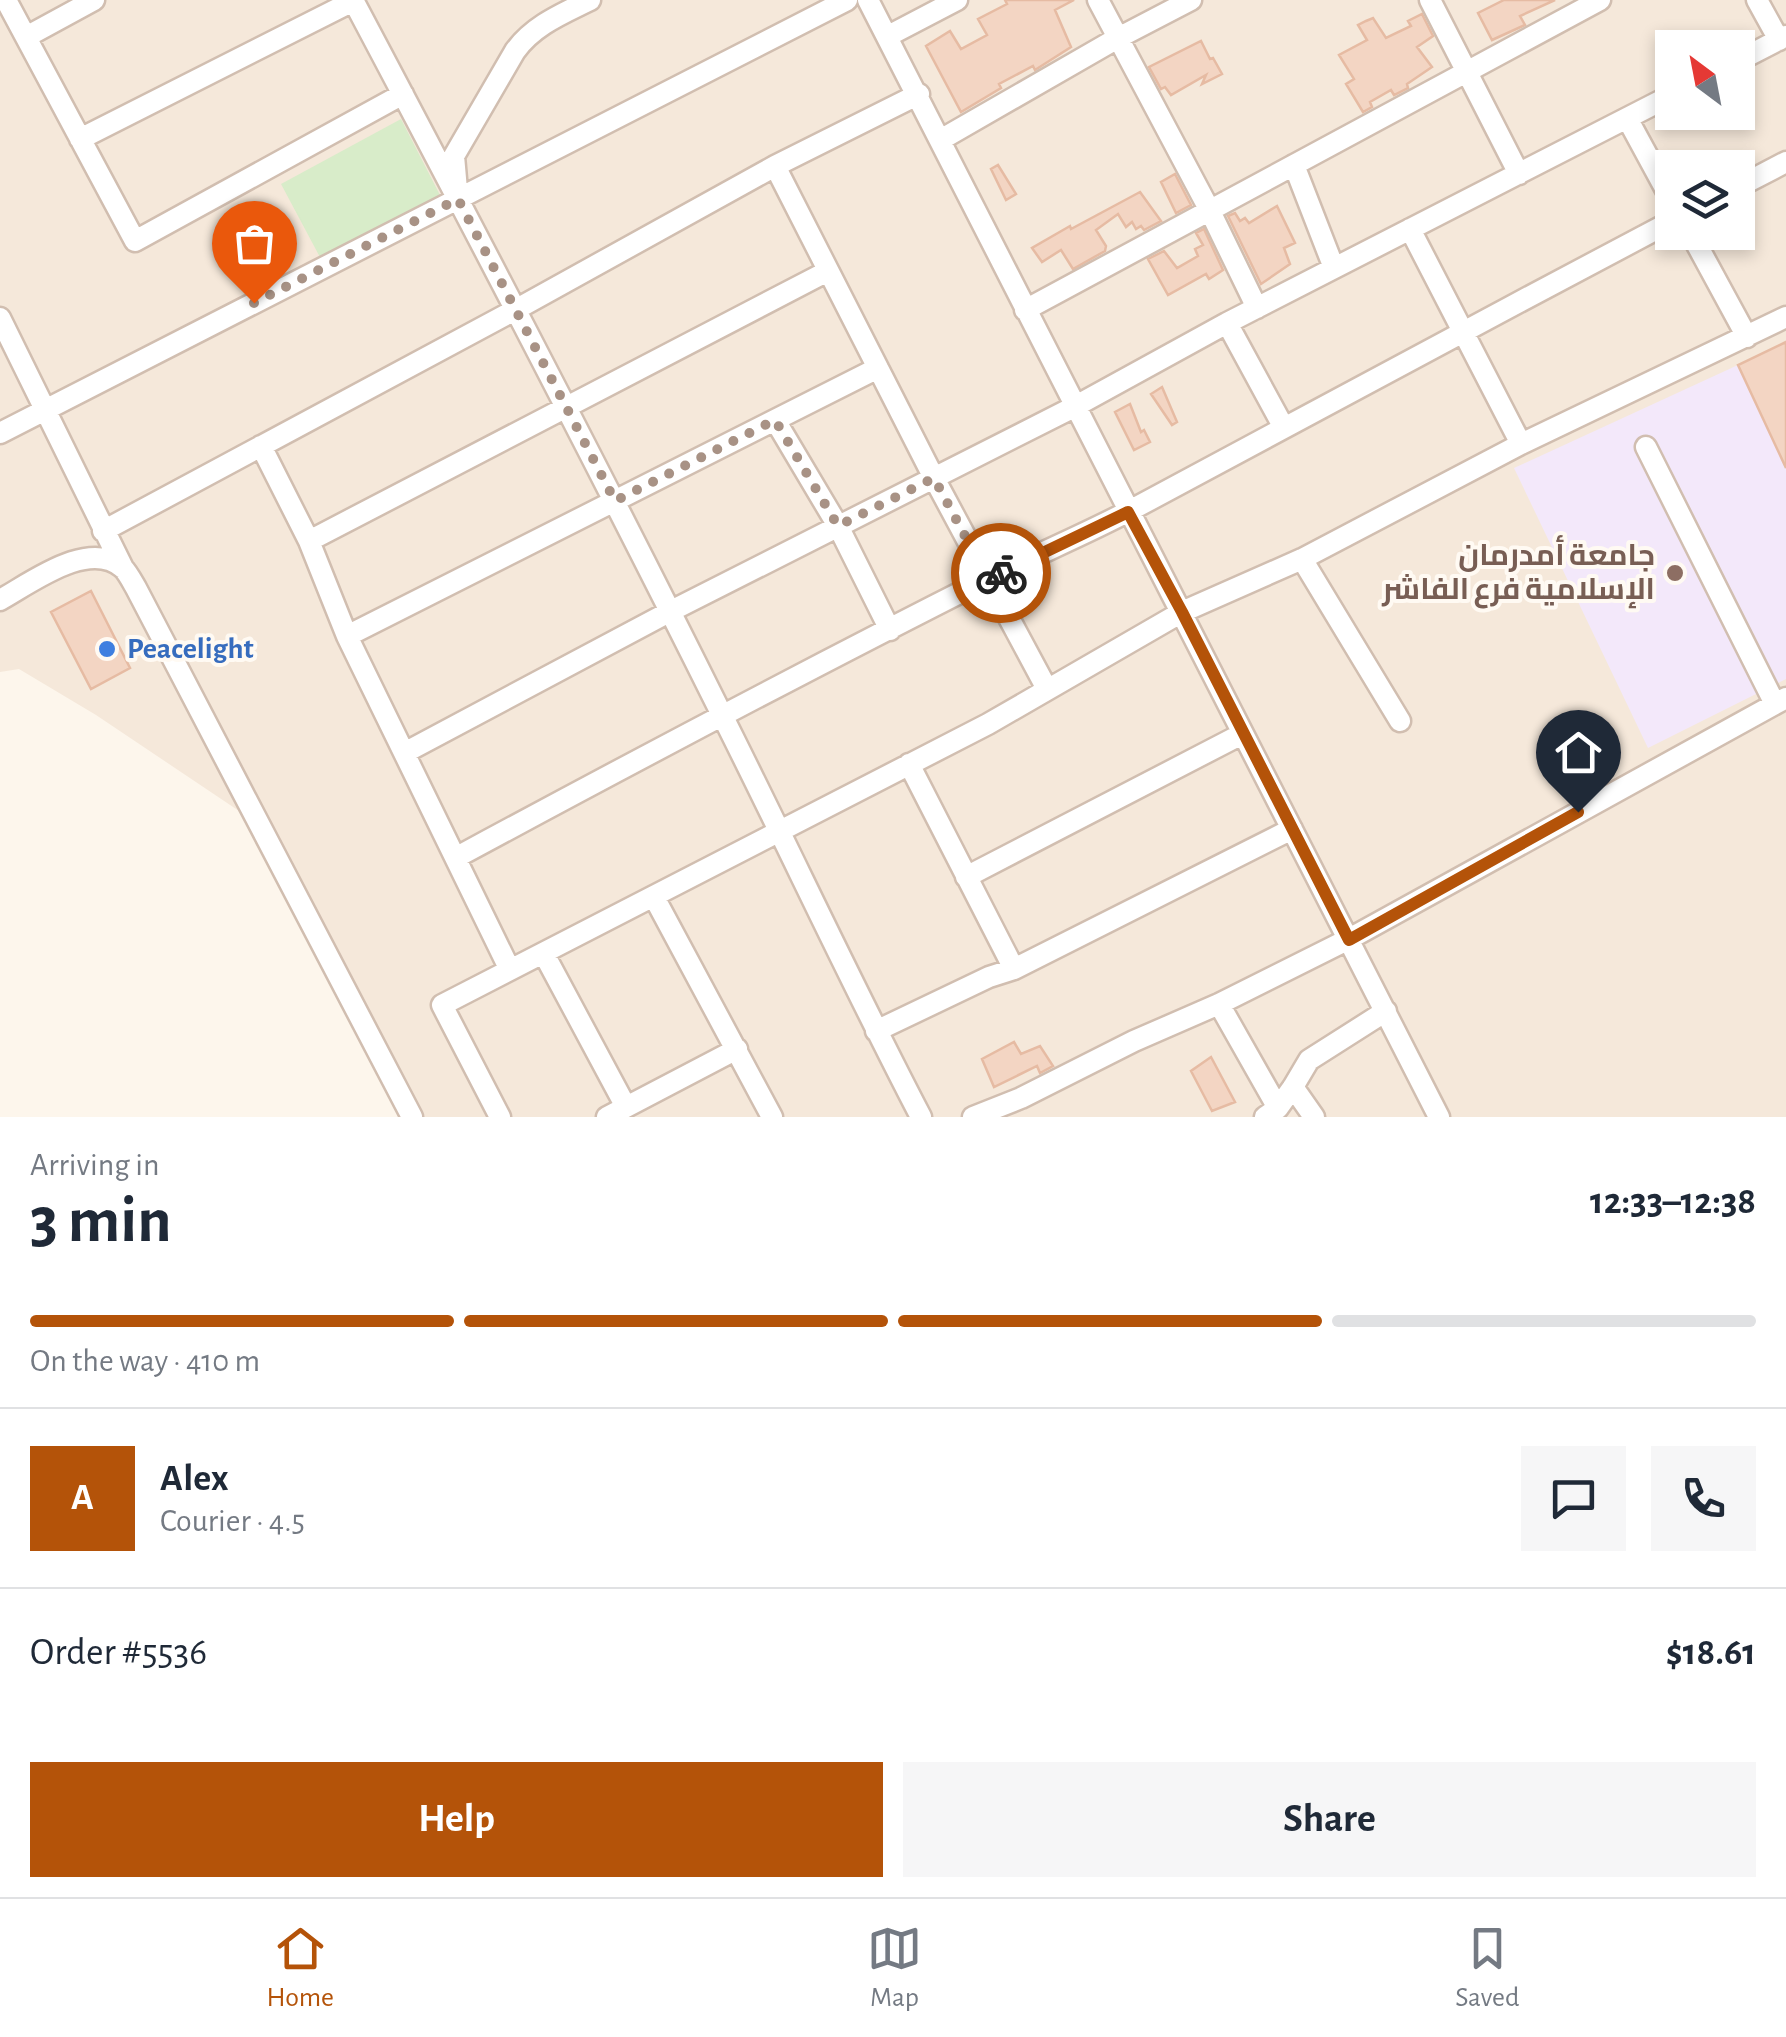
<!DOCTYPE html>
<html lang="en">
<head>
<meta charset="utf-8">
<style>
	body { margin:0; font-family:"Alegreya Sans",Cairo,sans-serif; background:#f6f6f7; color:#1f2937; height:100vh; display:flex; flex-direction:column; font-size:38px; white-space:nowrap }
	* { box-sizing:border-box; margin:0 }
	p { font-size:32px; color:#747a83 }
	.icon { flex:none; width:55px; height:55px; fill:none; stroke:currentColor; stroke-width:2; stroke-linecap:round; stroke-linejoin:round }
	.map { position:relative; height:1117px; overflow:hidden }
	.side { display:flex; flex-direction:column; background:#fff; flex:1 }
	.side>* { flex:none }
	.needle { width:65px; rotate:328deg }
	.tools { position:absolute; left:1655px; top:30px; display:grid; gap:20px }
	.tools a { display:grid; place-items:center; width:100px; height:100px; border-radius:0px; background:#fff; box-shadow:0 5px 15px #0003; font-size:50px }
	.pin { position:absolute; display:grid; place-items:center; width:85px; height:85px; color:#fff; margin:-102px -42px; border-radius:50% 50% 50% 0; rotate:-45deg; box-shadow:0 0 10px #0007 }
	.pin .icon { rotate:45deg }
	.courier { position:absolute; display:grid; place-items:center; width:100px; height:100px; margin:-50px; border:8px solid #b45309; border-radius:50%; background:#fff; color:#222; box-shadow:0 2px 12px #0007 }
	.overview em { font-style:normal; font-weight:700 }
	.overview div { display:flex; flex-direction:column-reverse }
	.overview { display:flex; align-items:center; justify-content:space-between; height:170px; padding:0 30px }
	h1 { font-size:65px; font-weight:700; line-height:75px }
	.bar { display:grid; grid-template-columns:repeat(4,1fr); gap:15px 10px; align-content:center; height:120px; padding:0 30px }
	.bar i { height:12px; border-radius:8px; background:#e0e1e3 }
	.bar .on { background:#b45309 }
	.bar p { grid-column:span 4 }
	.line { display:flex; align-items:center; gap:25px; padding:0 30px; border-top:2px solid #e0e1e3 }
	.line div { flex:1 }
	.round { display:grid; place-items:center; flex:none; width:105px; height:105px; border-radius:0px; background:#f6f6f7 }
	.primary-button { display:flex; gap:20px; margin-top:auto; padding:20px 30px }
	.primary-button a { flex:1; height:115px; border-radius:0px; background:#b45309; color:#fff; font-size:40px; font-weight:700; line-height:115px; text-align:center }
	.primary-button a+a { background:#f6f6f7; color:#1f2937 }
	.menu { display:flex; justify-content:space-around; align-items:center; height:140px; border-top:2px solid #e0e1e3; background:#fff; font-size:28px; color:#747a83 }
	.menu a { display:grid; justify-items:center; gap:5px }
	.menu .on { color:#b45309 }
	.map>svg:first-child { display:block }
	.residential { fill:#f5e8da; fill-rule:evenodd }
	.education { fill:#f3e8fa }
	.green { fill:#d8ecc9 }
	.building { fill:#f3d5c3; stroke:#e6bba3; stroke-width:2.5 }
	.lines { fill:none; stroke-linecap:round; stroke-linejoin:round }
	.minor-casing { stroke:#d1beb0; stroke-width:25 }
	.minor { stroke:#fff; stroke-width:20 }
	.done { stroke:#a89285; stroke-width:10; stroke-dasharray:0 18 }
	.route { stroke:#b45309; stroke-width:12 }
	.education-dot { fill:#8d6e63; stroke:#fffaf3; stroke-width:4 }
	.shop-dot { fill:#3f7fe0; stroke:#fffaf3; stroke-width:4 }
	.labels { text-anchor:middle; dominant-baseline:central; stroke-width:8; stroke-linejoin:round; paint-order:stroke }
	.education-label { font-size:30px; font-weight:bold; fill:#785e54; stroke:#fffaf3; text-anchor:end }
	.shop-label { font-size:30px; font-weight:bold; fill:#366cbe; stroke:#fffaf3; text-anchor:start }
</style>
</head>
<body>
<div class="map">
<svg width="1786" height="1117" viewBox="0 0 1786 1117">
	<rect width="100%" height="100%" fill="#fdf6ec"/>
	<path class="residential" d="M0,0h1786v1117h-1381l-157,-300 -152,-102 -77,-46 -19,3zM1672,48h66v64h-66zM1672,168h66v64h-66z"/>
	<path class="education" d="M1738,365l48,103v211l-138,69 -134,-280z"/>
	<path class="green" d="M401,119l41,80 -120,62 -41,-77z"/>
	<path class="building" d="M1005,0h69l-19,10 16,37 -36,23 -2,-4 -34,18 2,4 -40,24 -35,-66 24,-15 11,18 26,-14 -9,-16 29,-15z
		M1504,0h51l-35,16 5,9 -33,15 -14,-27z
		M1422,14l11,22 -16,11 15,20 -25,17 1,4 -14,7 -3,-5 -21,12 2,5 -9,5 -17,-28 8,-5 -15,-24 28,-15 -9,-15 8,-4 7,-3 13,20 25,-12 -3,-5z
		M1201,41l9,18 3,-1 9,16 -20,10 4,-9 -35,20 -6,-8 -4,2 -12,-22z
		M998,165l18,29 -10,6 -15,-31z
		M1175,174l16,31 -15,8 -15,-31z
		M1140,192l21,29 -17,9 -3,-4 -5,3 -4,-7 -6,5 -8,-13 -22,16 10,16 -1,5 -32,18 -12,-19 -19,12 -10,-14 38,-22 1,3z
		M1277,206l18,37 -11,5 6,16 -29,20 -33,-68 7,-3 5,8 5,-3 4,5z
		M1204,229l19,41 -14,9 -3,-5 -38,21 -20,-36 16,-8 13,17 21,-12 -3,-7 8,-4 -7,-12z
		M1786,342v126l-48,-103z
		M1162,387l15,35 -5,3 -21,-31z
		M1130,404l11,28 3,-2 6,12 -16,8 -19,-38z
		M91,591l39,77 -39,21 -40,-77z
		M1014,1042l7,12 19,-8 13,20 -13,7 -3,-7 -43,21 -12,-28z
		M1211,1057l24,45 -23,9 -21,-40z"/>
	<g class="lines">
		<defs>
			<path id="minor" d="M6,0l129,241 268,-147
				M353,0c125,236 248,472 367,711 68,135 131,272 201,406
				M868,0l571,1117
				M1098,0l111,209 48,99
				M1430,0l89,174
				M1757,0l22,40
				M888,36l69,-36
				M26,37l68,-37
				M1738,61l48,-25
				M1627,118l45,83
				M80,139l273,-138
				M942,139l174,-100 75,-39
				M1294,165l40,103
				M775,166l159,312 113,211
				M1738,187l48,-25
				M457,190l-3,-34 61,-105c19,-26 47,-37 75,-51
				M1410,229l111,215
				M1690,232l57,105
				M1025,310l575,-310
				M0,318l123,250
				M1227,323l56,103
				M775,420l63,106 52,104
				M0,433l847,-433
				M261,446l48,95 38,95 163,334
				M1646,447l129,257
				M103,531l412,-221 260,-144 144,-72
				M309,541l519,-270
				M1302,559l98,162
				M0,600c31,-17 89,-62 123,-32 5,5 10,15 13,20l276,529
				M347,636l531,-268
				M406,752l263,-140 405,-205 153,-84 445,-228
				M909,764l105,205
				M457,857c176,-95 352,-188 530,-278 48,-24 97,-44 144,-69 181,-96 360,-194 541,-289
				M966,877l276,-143
				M654,897l118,220
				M544,954l82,153
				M1219,1004l59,104
				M876,1031l113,-54 25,-8 278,-140
				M1293,1087l21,30
				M500,1117l-58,-112 546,-281 194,-112 120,-53 219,-115 265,-127
				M607,1117l130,-68
				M973,1117l48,-19 113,-57 85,-37 130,-65 437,-241
				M1265,1117l13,-9 15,-21 16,-27 77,-49"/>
		</defs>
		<use href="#minor" class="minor-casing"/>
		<use href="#minor" class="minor"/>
	</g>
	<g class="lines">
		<path class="done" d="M254,303l204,-104 157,302 160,-81 63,106 96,-48 54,101 13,-6"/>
		<path class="route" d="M1001,573l127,-61 54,100 167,328 229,-128"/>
	</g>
	<circle class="education-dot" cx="1675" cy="573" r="10"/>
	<circle class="shop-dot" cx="107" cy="649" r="10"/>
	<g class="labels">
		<g class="education-label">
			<text x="1655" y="556">جامعة أمدرمان<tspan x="1655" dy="34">الإسلامية فرع الفاشر</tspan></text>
		</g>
		<g class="shop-label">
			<text x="127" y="649">Peacelight</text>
		</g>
	</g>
</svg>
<div class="tools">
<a><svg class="needle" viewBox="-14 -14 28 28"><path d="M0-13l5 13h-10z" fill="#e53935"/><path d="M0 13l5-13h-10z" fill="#747a83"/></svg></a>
<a><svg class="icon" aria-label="layers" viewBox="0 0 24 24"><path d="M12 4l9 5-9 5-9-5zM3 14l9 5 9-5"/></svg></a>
</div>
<div class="pin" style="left:254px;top:303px;background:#ea580c"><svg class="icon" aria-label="bag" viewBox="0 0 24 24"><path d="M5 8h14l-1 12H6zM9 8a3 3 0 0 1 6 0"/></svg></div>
<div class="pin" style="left:1578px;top:812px;background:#1f2937"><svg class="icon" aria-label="home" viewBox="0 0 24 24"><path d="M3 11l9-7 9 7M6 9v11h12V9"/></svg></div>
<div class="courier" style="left:1001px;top:573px"><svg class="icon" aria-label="bike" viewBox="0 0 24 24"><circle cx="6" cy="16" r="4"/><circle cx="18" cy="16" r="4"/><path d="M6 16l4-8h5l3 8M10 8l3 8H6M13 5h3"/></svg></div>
</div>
<section class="side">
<div class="overview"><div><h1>3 min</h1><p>Arriving in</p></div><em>12:33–12:38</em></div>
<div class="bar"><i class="on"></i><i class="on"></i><i class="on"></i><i></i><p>On the way · 410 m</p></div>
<div class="line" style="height:180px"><b class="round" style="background:#b45309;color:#fff">A</b><div><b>Alex</b><p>Courier · 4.5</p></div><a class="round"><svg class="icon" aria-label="chat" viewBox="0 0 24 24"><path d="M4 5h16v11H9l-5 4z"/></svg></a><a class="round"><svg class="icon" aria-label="phone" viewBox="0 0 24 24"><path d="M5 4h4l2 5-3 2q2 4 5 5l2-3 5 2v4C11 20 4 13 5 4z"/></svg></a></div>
<div class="line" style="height:130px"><div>Order #5536</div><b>$18.61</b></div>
<div class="primary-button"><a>Help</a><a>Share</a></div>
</section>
<nav class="menu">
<a class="on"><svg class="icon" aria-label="home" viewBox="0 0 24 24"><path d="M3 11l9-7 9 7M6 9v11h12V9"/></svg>Home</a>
<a><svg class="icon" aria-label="map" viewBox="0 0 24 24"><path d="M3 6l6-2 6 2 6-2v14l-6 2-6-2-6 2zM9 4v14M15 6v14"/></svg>Map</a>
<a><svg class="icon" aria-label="saved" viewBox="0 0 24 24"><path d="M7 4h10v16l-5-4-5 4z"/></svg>Saved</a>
</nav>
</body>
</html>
